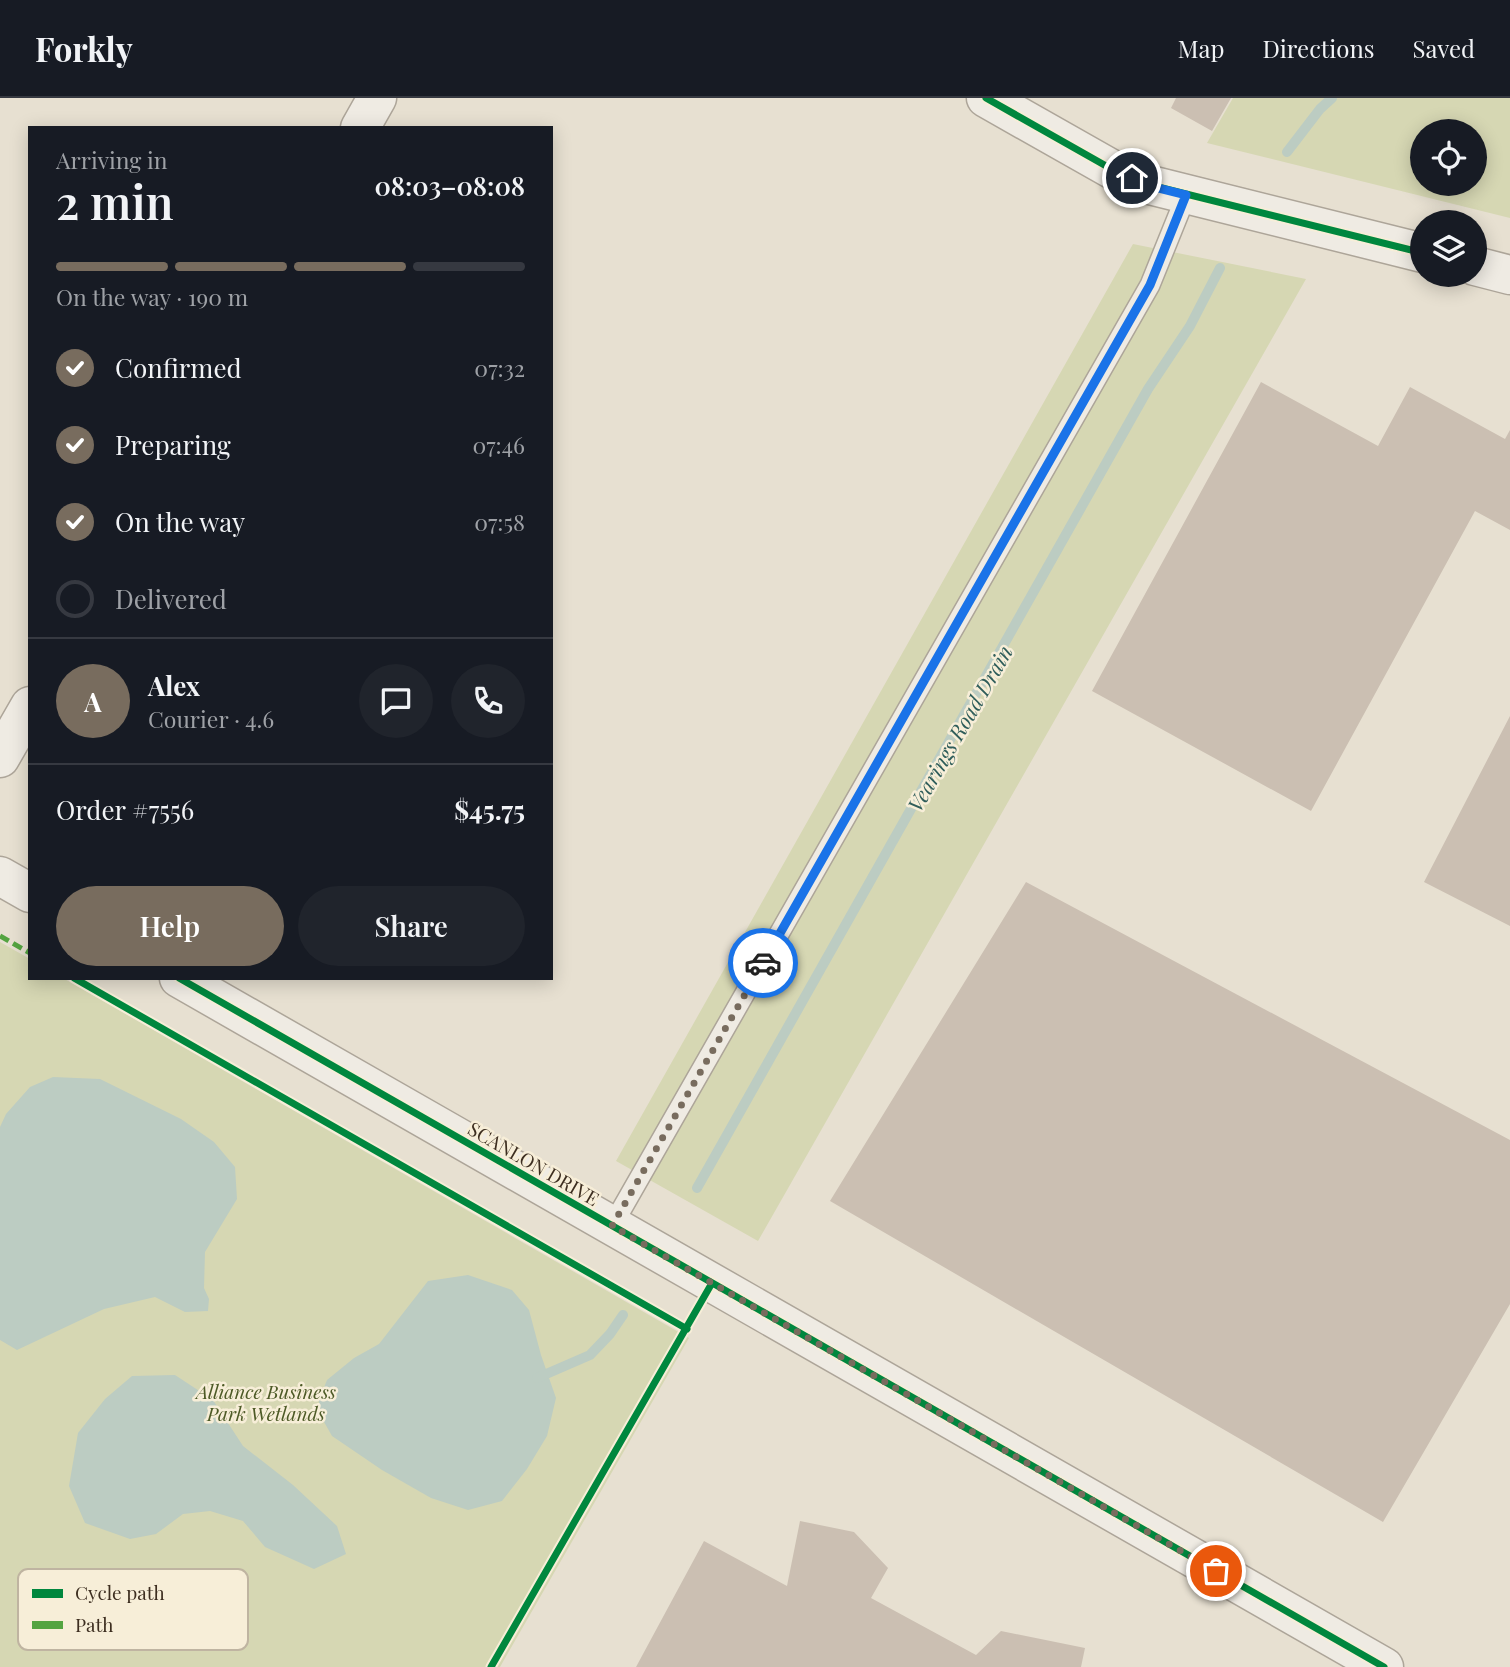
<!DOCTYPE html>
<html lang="en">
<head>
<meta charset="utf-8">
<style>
	body { margin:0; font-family:"Playfair Display",serif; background:#20242c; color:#f1f3f6; height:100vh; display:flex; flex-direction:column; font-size:26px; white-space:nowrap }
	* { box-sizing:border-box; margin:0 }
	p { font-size:23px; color:#9ea1a6 }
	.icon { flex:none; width:38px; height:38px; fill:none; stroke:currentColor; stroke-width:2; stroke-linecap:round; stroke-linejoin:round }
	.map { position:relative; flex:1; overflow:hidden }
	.panel { position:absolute; left:28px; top:28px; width:525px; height:854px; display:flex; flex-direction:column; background:#171b24; border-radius:0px; box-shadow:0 4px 18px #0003 }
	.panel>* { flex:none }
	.buttons { position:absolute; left:1410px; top:21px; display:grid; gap:14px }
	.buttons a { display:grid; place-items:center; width:77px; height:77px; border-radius:50%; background:#171b24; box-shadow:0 4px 18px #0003; font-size:35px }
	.pin { position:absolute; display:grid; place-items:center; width:60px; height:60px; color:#fff; margin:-30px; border:4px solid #fff; border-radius:50%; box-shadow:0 2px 7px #0007 }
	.courier { position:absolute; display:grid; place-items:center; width:70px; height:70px; margin:-35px; border:5px solid #1a73e8; border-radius:50%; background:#fff; color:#222; box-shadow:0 2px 9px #0007 }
	.overview em { font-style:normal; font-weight:600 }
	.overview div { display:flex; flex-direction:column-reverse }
	.overview { display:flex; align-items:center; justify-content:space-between; height:119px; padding:0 28px }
	h1 { font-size:46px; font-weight:600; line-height:52px }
	.bar { display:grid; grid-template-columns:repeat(4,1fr); gap:10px 7px; align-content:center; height:84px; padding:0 28px }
	.bar i { height:9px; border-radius:5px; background:#363941 }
	.bar .selected { background:#786c5e }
	.bar p { grid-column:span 4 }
	.line { display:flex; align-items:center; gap:18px; padding:0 28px; border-top:2px solid #363941 }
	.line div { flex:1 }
	.round { display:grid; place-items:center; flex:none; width:74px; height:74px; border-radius:37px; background:#20242c }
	ol { padding:0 28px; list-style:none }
	li { display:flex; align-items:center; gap:21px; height:77px }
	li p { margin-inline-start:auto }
	li .icon { padding:7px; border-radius:50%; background:#786c5e; color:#fff; stroke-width:4 }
	li:last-child { color:#9ea1a6 }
	li i { width:38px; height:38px; border:4px solid #363941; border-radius:50% }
	.primary-button { display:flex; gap:14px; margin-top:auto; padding:14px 28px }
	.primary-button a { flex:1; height:80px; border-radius:42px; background:#786c5e; color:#fff; font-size:28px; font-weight:600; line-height:80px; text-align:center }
	.primary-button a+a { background:#20242c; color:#f1f3f6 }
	header { display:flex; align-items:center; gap:42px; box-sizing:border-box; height:98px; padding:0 35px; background:#171b24; border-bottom:2px solid #363941 }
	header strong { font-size:33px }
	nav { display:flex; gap:38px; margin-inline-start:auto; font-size:24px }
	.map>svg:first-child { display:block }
	.green { fill:#d6d7b3; fill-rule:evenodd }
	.water { fill:#bcccc2 }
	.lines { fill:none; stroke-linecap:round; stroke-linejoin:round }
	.stream { stroke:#bcccc2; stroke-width:10 }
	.building { fill:#cbbfb2 }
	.service-casing { stroke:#ada599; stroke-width:22 }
	.minor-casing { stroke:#ada599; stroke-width:41 }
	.tertiary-casing { stroke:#ada599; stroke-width:41 }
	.service { stroke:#efebe3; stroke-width:19 }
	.minor { stroke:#efebe3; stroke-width:38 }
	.tertiary { stroke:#efebe3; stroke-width:38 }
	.quiet { stroke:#54a441; stroke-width:5; stroke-dasharray:10 5; stroke-linecap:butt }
	.cycleway-casing { stroke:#f7eed8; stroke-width:11 }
	.cycleway { stroke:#00873e; stroke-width:7 }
	.done { stroke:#786c5e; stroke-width:7; stroke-dasharray:0 12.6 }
	.route { stroke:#1a73e8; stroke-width:9 }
	.labels { text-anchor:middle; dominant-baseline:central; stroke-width:5; stroke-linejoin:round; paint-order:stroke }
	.street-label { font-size:19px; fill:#3d2e20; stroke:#f7eed8 }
	.park-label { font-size:19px; font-style:italic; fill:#4d5a26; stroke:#f7eed8 }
	.water-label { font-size:21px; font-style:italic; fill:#2f5d5a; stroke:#f7eed8 }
	.key { fill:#f7eed8; stroke:#bfb4a1; stroke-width:2 }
	.key-label { font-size:19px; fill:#3d2e20 }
</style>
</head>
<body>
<header>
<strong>Forkly</strong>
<nav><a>Map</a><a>Directions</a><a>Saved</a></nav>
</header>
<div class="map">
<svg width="1510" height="1569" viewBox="0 0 1510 1569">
	<rect width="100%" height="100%" fill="#e7e0d1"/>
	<path class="green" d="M1233,0h277v120l-303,-75zM1475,33v53h-52v-53z
		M1133,146l173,35 -548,962 -142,-80z
		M0,844l30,17v19h33l626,360 -189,329h-500z"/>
	<path class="water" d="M53,979l47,2 81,40 33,23 21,25 2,32 -32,53 -1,36 5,11 -1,12 -23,1 -30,-15 -51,12 -87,41 -17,-10v-213l6,-13 24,-27z
		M468,1177l44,15 17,20 12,45 15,43 -9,38 -20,33 -25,32 -34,9 -37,-12 -49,-28 -50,-34 -13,-23v-13l8,-20 27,-22 25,-14 49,-63z
		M175,1277l38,25 30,46 50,39 44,41 9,28 -32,15 -49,-22 -22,-26 -33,-10 -27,3 -27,20 -26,5 -45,-16 -16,-37 9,-53 27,-34 27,-23z"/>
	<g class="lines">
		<path class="stream" d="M1287,54l33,-43 12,-11
			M697,1090l451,-799 42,-63 30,-58
			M537,1280l53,-23 20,-21 13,-19"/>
	</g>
	<path class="building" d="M1176,0h55l-19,33 -41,-23z
		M1261,284l117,64 32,-59 95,52 5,-9v100l-35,-19 -164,300 -219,-120z
		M1510,618v210l-86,-44z
		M1026,784l484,258v164l-127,218 -553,-321z
		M800,1423l54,11 34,36 -17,30 105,57 25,-24 84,17 -4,19h-445l68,-126 83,45z"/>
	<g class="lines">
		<defs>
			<path id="service" d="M612,1128l538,-941 36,-89"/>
			<path id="minor" d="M360,30l17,-30
				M0,660l30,-52
				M0,778l30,17
				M179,880l1205,689"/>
			<path id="tertiary" d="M986,0l129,73 35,14 273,68
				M1475,168l35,9"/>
		</defs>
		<use href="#service" class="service-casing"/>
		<use href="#minor" class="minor-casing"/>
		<use href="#tertiary" class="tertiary-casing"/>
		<use href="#service" class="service"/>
		<use href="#minor" class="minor"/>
		<use href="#tertiary" class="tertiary"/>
		<path class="quiet" d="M0,838l30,17"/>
		<defs>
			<path id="cycleway" d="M986,0l129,73 35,14 273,68
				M74,880l613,351
				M179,880l1205,689
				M491,1569l221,-384"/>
		</defs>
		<use href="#cycleway" class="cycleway-casing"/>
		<use href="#cycleway" class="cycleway"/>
	</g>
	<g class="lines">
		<path class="done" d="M763,865l-151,263 604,345"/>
		<path class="route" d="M763,865l387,-678 36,-90 -36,-9 -18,-8"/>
	</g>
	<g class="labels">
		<g class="street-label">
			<text transform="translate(534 1065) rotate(30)">SCANLON DRIVE</text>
		</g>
		<g class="park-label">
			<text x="266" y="1293">Alliance Business<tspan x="266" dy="22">Park Wetlands</tspan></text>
		</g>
		<g class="water-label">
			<text transform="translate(959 630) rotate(-60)">Vearings Road Drain</text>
		</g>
	</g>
	<rect x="18" y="1471" width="230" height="81" rx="10" class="key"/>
	<rect x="32" y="1491" width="31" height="9" fill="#00873e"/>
	<rect x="32" y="1523" width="31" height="8" fill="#54a441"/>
	<g class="key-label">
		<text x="75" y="1502">Cycle path</text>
		<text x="75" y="1534">Path</text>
	</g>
</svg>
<div class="buttons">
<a><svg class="icon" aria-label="locate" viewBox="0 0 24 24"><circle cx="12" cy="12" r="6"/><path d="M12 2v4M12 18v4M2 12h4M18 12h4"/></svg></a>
<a><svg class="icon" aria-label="layers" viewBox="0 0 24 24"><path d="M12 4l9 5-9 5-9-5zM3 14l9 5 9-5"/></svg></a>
</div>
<div class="pin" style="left:1216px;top:1473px;background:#ea580c"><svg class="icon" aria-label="bag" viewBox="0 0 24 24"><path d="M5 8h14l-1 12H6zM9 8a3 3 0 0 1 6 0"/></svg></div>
<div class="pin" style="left:1132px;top:80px;background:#1f2937"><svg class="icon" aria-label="home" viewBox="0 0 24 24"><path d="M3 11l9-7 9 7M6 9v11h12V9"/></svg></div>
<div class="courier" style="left:763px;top:865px"><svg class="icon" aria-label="car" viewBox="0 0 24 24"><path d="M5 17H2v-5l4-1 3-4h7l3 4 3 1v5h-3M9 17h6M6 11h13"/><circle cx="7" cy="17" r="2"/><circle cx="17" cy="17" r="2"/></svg></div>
<section class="panel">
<div class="overview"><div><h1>2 min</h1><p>Arriving in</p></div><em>08:03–08:08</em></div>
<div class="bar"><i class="selected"></i><i class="selected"></i><i class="selected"></i><i></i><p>On the way · 190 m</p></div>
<ol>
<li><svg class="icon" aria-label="check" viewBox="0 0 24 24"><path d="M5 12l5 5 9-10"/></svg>Confirmed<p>07:32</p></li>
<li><svg class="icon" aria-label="check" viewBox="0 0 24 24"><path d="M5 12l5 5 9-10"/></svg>Preparing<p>07:46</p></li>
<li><svg class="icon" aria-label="check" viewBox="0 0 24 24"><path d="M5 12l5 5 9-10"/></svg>On the way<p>07:58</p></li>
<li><i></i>Delivered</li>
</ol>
<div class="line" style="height:126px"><b class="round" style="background:#786c5e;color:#fff">A</b><div><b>Alex</b><p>Courier · 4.6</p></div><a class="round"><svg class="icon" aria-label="chat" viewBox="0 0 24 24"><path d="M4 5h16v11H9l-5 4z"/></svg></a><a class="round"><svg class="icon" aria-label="phone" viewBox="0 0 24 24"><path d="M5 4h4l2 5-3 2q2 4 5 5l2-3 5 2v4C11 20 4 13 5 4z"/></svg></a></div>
<div class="line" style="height:91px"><div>Order #7556</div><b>$45.75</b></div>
<div class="primary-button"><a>Help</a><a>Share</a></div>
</section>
</div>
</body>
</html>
